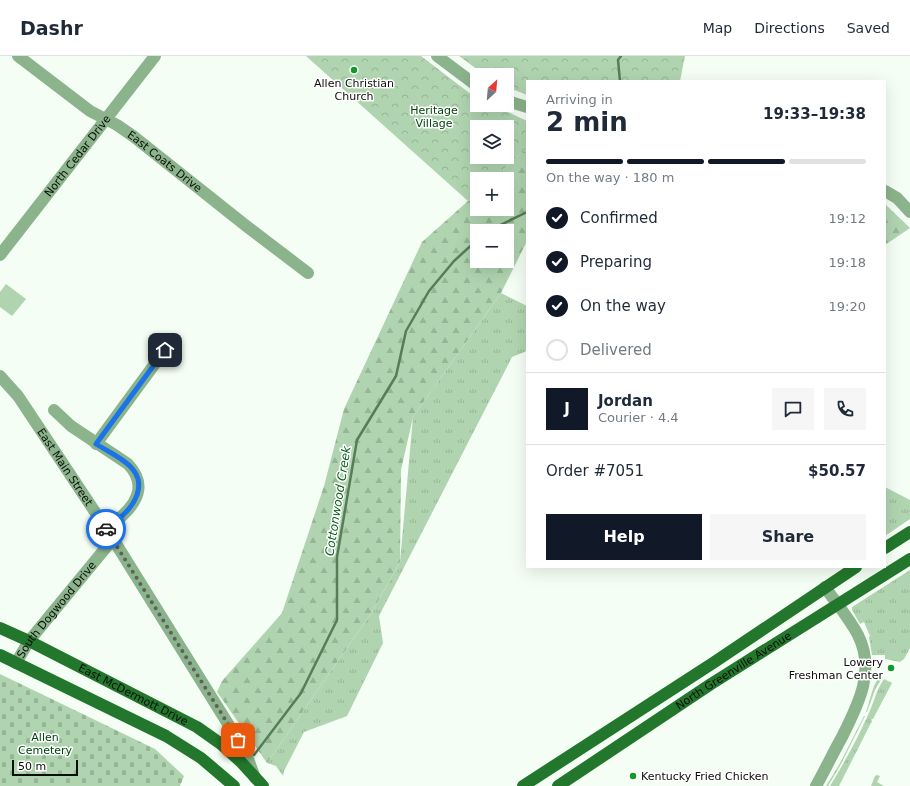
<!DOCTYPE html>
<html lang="en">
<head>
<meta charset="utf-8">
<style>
	body { margin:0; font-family:"DejaVu Sans",sans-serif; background:#f6f6f7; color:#1f2937; height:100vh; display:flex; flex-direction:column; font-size:15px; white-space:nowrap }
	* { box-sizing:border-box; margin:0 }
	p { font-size:13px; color:#747a83 }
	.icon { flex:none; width:22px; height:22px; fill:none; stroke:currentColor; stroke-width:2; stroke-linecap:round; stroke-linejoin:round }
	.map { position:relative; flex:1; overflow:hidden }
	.drawer { position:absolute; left:526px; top:24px; width:360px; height:488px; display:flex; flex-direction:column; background:#fff; border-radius:0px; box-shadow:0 4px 16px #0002 }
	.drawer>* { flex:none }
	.needle { width:26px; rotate:26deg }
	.buttons { position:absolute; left:470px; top:12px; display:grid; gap:8px }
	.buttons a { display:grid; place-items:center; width:44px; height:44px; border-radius:0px; background:#fff; box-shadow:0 4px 16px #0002; font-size:20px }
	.scale { position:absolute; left:12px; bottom:10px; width:66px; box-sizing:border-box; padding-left:4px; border:2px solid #0a0d0a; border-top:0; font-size:11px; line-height:14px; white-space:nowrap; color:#0a0d0a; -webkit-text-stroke:3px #fff; paint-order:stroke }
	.pin { position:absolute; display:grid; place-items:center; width:34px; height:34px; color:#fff; margin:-17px; border-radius:8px; box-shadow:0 2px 6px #0006 }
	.courier { position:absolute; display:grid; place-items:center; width:40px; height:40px; margin:-20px; border:3px solid #1a73e8; border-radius:50%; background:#fff; color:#222; box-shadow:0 1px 5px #0007 }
	.head em { font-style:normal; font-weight:600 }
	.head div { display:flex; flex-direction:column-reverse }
	.head { display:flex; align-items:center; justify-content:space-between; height:68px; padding:0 20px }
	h1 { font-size:26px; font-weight:600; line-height:30px }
	.bar { display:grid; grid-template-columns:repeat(4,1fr); gap:6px 4px; align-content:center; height:48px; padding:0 20px }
	.bar i { height:5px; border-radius:3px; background:#e0e1e3 }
	.bar .active { background:#111827 }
	.bar p { grid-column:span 4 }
	.line { display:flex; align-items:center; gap:10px; padding:0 20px; border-top:1px solid #e0e1e3 }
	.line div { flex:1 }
	.round { display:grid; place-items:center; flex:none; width:42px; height:42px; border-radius:0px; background:#f6f6f7 }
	ol { padding:0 20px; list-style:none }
	li { display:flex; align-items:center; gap:12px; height:44px }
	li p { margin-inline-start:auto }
	li .icon { padding:4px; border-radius:50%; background:#111827; color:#fff; stroke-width:4 }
	li:last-child { color:#747a83 }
	li i { width:22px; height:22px; border:2px solid #e0e1e3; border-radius:50% }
	.button { display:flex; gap:8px; margin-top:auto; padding:8px 20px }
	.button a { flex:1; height:46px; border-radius:0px; background:#111827; color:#fff; font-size:16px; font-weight:600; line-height:46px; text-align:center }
	.button a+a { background:#f6f6f7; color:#1f2937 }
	header { display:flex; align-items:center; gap:24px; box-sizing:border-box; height:56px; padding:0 20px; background:#fff; border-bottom:1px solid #e0e1e3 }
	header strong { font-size:19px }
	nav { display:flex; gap:22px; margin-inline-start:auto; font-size:14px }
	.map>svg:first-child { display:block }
	.grass { fill:url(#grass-tufts) }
	.forest { fill:url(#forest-firs); fill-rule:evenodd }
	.cemetery { fill:url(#cemetery-stones) }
	.park { fill:url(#park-crowns); fill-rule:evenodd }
	.pitch { fill:#b0d4b0 }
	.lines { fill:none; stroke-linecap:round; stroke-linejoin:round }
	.stream { stroke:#557e56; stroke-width:2.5 }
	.minor { stroke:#8cb48c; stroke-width:12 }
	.major { stroke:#23772c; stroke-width:12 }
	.done { stroke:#5c615c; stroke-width:4; stroke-dasharray:0 7.2 }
	.route { stroke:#1a73e8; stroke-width:5 }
	.poi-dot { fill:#14982c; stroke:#fff; stroke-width:1.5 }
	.labels { text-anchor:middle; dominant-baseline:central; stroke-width:3; stroke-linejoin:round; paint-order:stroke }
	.poi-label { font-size:11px; fill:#0a0d0a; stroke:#fff }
	.park-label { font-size:11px; fill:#01420c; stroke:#fff }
	.street-label { font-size:11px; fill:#0a0d0a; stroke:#fff }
	.water-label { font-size:12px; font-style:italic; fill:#075f17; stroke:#fff }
</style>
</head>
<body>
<header>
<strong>Dashr</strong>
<nav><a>Map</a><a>Directions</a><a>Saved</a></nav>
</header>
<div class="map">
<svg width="910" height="730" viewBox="0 0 910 730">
	<defs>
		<pattern id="grass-tufts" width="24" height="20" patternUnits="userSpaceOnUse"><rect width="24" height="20" fill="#b0d4b0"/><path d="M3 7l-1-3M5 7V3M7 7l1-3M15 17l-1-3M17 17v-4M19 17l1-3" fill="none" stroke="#96b596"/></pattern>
		<pattern id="forest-firs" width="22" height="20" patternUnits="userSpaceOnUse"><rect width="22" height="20" fill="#b0d4b0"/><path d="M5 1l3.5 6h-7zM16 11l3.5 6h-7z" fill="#96b596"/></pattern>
		<pattern id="cemetery-stones" width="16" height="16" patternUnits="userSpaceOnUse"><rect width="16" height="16" fill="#b0d4b0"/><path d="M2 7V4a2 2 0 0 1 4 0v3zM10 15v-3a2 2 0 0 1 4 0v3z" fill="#96b596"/></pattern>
		<pattern id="park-crowns" width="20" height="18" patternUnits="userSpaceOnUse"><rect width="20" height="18" fill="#b0d4b0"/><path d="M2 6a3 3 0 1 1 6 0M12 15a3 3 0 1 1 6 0" fill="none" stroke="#96b596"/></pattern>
	</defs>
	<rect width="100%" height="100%" fill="#f5fef5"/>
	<path class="grass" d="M501,237l26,13v45l-15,6 -133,259 4,27 -36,73 -43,16 -20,39 -1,5 -7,-10 -9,-3 105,-151 28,-50 13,-145z
		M885,431l25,13v19l-25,17z
		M910,514v78l-6,11 -4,3 -15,-3v-4h-13l-3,-18 1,-1 -6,-14 -4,2 -8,-14v-3z
		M882,618v4l-7,12 -8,22h-1c5,-13 6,-29 16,-38z
		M884,623l8,4 -19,36h-1l-1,1 1,1 -33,65h-9c14,-23 27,-46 38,-71 6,-12 8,-25 16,-36z
		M864,660h1l-25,50 -12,20h-2l13,-21z
		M877,719l3,1 -3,6 7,4h-13l4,-10z"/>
	<path class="forest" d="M527,92v93l-26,52 -88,124 -12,53 -1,92 -28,50 -105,151 -50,-71 5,-11 60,-68 42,-127 20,-77 78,-167 55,-49v16h30v-30h-14zM477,175h30v30h-30z
		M885,148l25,24 -25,17z"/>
	<path class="cemetery" d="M0,618l155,75 29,27 -4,10h-180z"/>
	<path class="park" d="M306,0h115l51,39 5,2v8h16l34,16v27l-34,31h-16v14l-9,8zM477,71h30v30h-30z
		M459,0h226l-5,25h-153v14l-20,-8v-12h-22z"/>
	<path class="pitch" d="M6,228l20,15 -14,17 -12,-9v-15z"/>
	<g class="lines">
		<path class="stream" d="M620,25l-2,-21 3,-4
			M488,175l39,-19
			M254,699l47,-62 36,-73v-63l20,-117 39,-64 10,-45 23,-40 25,-30 23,-21"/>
		<g class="minor">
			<path id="s1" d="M18,0l72,55 27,14 16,11 112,89 63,48"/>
			<path d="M437,0l40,30"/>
			<path d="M507,45l20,6"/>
			<path d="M885,135l12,7 13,14"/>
			<path id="s2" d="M0,199l155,-199"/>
			<path id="s3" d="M0,320l18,20 95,143 125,201 9,16 8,22"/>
			<path d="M54,354l17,16 57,38c17,18 12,35 -5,51 -5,5 -12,8 -18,12"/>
			<path d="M96,388l69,-94"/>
			<path id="s4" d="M16,607l13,-22 84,-102"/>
			<path d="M816,730c9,-16 17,-33 26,-49 16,-32 34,-66 16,-102 -9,-17 -22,-32 -33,-48"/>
		</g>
		<g class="major">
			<path d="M885,492l25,-16"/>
			<path id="s5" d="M0,572l29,13 168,86 24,17 20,18 22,24"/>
			<path d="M0,599l166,81 35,22 33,28"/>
			<path d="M523,730l190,-123 143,-96"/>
			<path id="s6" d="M558,730l153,-102 199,-125"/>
		</g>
	</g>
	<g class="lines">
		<path class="done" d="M106,473l132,211"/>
		<path class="route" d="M106,473l-1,-2c6,-4 13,-7 18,-12 12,-11 22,-29 11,-44 -7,-11 -27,-20 -38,-27l69,-94"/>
	</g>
	<g class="poi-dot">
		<circle cx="354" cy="14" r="4"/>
		<circle cx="891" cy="612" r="4"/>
		<circle cx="633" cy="720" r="4"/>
	</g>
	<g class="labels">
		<g class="poi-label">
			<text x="354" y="27">Allen Christian<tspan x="354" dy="13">Church</tspan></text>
			<text x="883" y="606" text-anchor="end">Lowery<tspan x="883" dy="13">Freshman Center</tspan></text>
			<text x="641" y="720" text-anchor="start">Kentucky Fried Chicken</text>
		</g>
		<g class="park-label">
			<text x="434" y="54">Heritage<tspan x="434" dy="13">Village</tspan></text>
			<text x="45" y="681">Allen<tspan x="45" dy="13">Cemetery</tspan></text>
		</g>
		<g class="street-label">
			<text stroke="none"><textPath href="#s2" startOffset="126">North Cedar Drive</textPath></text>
			<text stroke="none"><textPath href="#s1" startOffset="181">East Coats Drive</textPath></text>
			<text stroke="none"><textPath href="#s3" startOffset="112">East Main Street</textPath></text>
			<text stroke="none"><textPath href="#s4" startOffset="67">South Dogwood Drive</textPath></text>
			<text stroke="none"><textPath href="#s6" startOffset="210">North Greenville Avenue</textPath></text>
			<text stroke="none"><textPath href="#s5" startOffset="149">East McDermott Drive</textPath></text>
		</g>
		<g class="water-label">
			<text transform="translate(338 445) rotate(-81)">Cottonwood Creek</text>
		</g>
	</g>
</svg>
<div class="buttons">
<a><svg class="needle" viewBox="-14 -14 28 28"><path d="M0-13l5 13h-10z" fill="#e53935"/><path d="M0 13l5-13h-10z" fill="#747a83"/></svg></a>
<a><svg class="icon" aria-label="layers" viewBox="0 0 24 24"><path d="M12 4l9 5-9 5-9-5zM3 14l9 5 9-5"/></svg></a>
<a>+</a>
<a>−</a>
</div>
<div class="scale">50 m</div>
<div class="pin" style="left:238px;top:684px;background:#ea580c"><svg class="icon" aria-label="bag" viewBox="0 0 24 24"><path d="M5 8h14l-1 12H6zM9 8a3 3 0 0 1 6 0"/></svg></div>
<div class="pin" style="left:165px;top:294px;background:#1f2937"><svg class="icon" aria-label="home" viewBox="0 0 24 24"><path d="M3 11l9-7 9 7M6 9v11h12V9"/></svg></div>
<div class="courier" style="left:106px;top:473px"><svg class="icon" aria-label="car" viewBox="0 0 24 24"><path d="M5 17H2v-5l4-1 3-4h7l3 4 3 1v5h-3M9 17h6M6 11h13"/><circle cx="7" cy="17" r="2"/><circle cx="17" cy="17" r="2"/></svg></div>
<section class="drawer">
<div class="head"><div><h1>2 min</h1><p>Arriving in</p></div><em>19:33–19:38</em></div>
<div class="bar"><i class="active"></i><i class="active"></i><i class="active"></i><i></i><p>On the way · 180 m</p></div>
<ol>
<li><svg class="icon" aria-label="check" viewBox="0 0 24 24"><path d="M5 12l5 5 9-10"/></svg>Confirmed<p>19:12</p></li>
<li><svg class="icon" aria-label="check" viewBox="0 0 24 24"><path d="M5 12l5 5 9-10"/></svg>Preparing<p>19:18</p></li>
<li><svg class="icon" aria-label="check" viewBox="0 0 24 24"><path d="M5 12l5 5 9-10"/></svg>On the way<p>19:20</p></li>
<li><i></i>Delivered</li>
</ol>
<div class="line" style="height:72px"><b class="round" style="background:#111827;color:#fff">J</b><div><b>Jordan</b><p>Courier · 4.4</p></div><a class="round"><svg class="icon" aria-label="chat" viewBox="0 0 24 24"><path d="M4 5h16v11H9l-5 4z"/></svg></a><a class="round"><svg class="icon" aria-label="phone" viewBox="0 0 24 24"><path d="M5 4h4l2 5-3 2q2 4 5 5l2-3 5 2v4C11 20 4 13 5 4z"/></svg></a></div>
<div class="line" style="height:52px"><div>Order #7051</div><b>$50.57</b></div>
<div class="button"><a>Help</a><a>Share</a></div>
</section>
</div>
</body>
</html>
